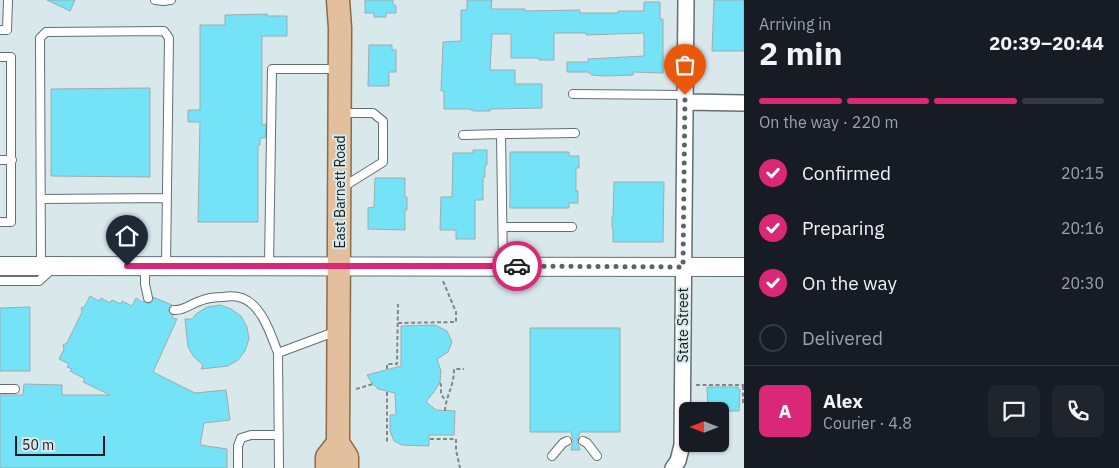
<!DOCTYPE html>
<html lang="en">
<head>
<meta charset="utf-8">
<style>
	body { margin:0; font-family:"IBM Plex Sans",sans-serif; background:#20242c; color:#f1f3f6; height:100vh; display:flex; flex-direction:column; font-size:19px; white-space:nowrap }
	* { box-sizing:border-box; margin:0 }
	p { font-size:16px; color:#9ea1a6 }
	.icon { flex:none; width:28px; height:28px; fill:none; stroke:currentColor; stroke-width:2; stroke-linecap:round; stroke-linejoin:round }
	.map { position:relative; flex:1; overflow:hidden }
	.drawer { display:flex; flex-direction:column; background:#171b24; width:375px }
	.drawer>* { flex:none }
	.needle { width:32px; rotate:270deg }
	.fabs { position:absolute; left:679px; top:402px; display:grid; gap:10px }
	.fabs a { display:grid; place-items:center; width:50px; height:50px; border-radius:8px; background:#171b24; box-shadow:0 1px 4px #0004; font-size:25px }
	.scale { position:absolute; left:15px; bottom:12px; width:90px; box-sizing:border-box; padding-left:5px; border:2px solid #161c1d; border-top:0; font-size:14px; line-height:18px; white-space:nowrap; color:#161c1d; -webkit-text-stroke:4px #d9e8eb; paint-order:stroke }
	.pin { position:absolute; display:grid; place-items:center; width:42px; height:42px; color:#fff; margin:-51px -21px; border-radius:50% 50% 50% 0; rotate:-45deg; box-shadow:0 0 5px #0007 }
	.pin .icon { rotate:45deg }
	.courier { position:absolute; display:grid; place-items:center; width:50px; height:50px; margin:-25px; border:4px solid #db2777; border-radius:50%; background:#fff; color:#222; box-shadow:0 1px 6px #0007 }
	.head em { font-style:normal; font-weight:800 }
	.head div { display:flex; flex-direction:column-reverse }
	.head { display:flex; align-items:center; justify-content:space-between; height:85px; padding:0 15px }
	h1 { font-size:32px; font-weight:800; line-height:38px }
	.bar { display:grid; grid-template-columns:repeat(4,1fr); gap:8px 5px; align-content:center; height:60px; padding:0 15px }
	.bar i { height:6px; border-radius:4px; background:#363941 }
	.bar .current { background:#db2777 }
	.bar p { grid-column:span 4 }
	.line { display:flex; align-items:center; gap:12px; padding:0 15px; border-top:1px solid #363941 }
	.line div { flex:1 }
	.round { display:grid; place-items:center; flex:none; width:52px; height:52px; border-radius:8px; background:#20242c }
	ol { padding:0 15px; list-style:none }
	li { display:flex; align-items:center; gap:15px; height:55px }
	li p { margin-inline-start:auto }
	li .icon { padding:5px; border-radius:50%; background:#db2777; color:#fff; stroke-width:4 }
	li:last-child { color:#9ea1a6 }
	li i { width:28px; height:28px; border:2px solid #363941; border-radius:50% }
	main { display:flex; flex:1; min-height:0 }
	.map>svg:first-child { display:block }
	.building { fill:#74e3f7; stroke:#9eacaf }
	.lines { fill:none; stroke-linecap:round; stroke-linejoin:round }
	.service-casing { stroke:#637073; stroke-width:10 }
	.minor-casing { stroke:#637073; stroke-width:18 }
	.tertiary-casing { stroke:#637073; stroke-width:20 }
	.primary-casing { stroke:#8e6b46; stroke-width:25 }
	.path { stroke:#7d888a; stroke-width:2; stroke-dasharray:4 2.5; stroke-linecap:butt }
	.service { stroke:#fff; stroke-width:8 }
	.minor { stroke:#fff; stroke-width:15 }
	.tertiary { stroke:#fff; stroke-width:18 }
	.primary { stroke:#e2bf9d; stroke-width:22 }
	.done { stroke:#5a6365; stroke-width:5; stroke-dasharray:0 9 }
	.route { stroke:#db2777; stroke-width:6 }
	.labels { text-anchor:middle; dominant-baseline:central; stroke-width:4; stroke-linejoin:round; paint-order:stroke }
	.street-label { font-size:14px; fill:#161c1d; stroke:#d9e8eb }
</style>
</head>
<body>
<main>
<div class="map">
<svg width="744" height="468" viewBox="0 0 744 468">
	<rect width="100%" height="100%" fill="#d9e8eb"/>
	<path class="building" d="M47,0h28l-5,11z
		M365,0h28v4l3,2v7h-10v4h-12v-4h-9z
		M467,0h25l-1,9h34v2l55,-1v3h38v-2h26v-9h16v17h3v54l-30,-1v3l-29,1 -12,-1 -4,-3h-21v-10h21v-3l56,-3v-23l-58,2v-2h-32v27h-15v-2h-28v-24h-19l-2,36h25v14h27v24l-52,1v2h-16l-5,-2h-25v-18h-3l2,-49 18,-1v-31h6z
		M714,0h30v51h-32z
		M267,14v2h20v20h-25v89l4,-1 -1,14h-5v7h-2v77h-60l2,-100h-12v-12h12v-85h25v-10z
		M369,45h23v5h4v22h-7v14h-21z
		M150,88v89l-99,-1v-87z
		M473,150h14v15h-2v12h-2v23h-8v39h-19v-9h-16l1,-33h11l1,-44h20z
		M510,152h59v4h10v12h-3v23h2v12h-9v5h-59z
		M375,178h30v19h2v13h-2v20l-37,-1v-21l6,-1z
		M614,182h50l-1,60h-50v-14h-1v-11h1z
		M90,296l9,5 2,-3 9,5 2,-3 9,4 1,-3 10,5 4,-8 6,4 1,-1 6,3 3,-2 1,-5 19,8 -3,3v4l4,3 -1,3 5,1 -24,53 42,21 31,-3 4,30 -26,3 -4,22 27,4v19h-227v-73h23l1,-11 38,1v10h48l-27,-13 2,-3 -15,-8 2,-2 -5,-2 2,-3 -10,-5 5,-10 -1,-4 4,-2 15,-31 -1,-4 4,-2z
		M220,305l11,4 10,7 6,11 2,12 -4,12 -7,9 -10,6 -27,3 2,-4 -9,-8 -6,-10 -3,-28h7l4,-5 11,-7z
		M30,307v64h-30v-63z
		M435,325l12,6 5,11 -4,10 -11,7 4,12 -1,11 -4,7 -10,13 10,8 19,1 -1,24h-25v11l-27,-1 -8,-4 -4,-10v-16h6l-1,-22 -17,-4 -6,-6 -5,-8 34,-9v-40z
		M530,328h90v104h-40l-3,9 3,9h-9l2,-9 -2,-9h-41z
		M707,387h31l2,3 -1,21h-31z"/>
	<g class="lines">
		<defs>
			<path id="service" d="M155,0l8,1 8,-1
				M0,30h7l1,-30
				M0,57h11v165h-11
				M573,94l112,1
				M341,113h32l10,8v41l-40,25
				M463,135l38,-1
				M0,160h12
				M41,199l126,-1
				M503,227h69
				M41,266l-1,-228 6,-6 118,-1 5,7 -3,228
				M145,266v18l3,14
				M269,266l3,-197h66
				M503,267l-2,-133 74,-1
				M0,281h39l14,-13
				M174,310c10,1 16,-6 26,-9 7,-3 15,-4 23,-4 6,-1 13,-1 19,1 20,7 29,37 36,55
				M0,389h15
				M583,441l4,2 10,13
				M552,456l11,-13 4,-2
				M238,468v-22l3,-8 10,-3h28
				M279,468l-1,-115 59,-22"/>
			<path id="minor" d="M685,102l59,1
				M673,468l5,-7 4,-16 4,-445"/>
			<path id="tertiary" d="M0,266l744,1"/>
			<path id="primary" d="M338,0l2,28 -2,415 9,14v11
				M327,468v-11l11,-14"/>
		</defs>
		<use href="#service" class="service-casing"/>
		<use href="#minor" class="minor-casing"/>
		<use href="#tertiary" class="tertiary-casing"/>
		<use href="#primary" class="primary-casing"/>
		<path class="path" d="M398,323l58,-1v-10l-13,-31
			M387,369v-5h10l1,-60
			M440,383l1,2v9l4,6
			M696,385h48
			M356,389l17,-5
			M387,392v51
			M743,403v-18
			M445,411c1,-16 9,-24 9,-42h10
			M430,439h26v11l4,18"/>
		<use href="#service" class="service"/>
		<use href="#minor" class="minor"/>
		<use href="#tertiary" class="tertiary"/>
		<use href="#primary" class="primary"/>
	</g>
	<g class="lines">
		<path class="done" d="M517,266l166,1 2,-172"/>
		<path class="route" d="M127,266h390"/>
	</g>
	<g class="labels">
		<g class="street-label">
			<text transform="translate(340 192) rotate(-90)">East Barnett Road</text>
			<text transform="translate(683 325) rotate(-90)">State Street</text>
		</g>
	</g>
</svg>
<div class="fabs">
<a><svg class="needle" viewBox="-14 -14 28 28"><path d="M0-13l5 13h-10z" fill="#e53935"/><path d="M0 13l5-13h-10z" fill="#9ea1a6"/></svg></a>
</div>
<div class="scale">50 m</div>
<div class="pin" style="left:685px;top:95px;background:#ea580c"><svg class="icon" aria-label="bag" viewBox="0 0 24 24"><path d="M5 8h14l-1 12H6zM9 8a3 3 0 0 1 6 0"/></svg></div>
<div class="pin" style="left:127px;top:266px;background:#1f2937"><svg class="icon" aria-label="home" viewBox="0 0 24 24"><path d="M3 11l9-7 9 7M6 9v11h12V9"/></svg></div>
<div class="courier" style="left:517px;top:266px"><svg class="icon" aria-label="car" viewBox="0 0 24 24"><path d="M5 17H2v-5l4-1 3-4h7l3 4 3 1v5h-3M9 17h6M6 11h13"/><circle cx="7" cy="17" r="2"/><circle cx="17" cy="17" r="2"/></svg></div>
</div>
<section class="drawer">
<div class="head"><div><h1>2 min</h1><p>Arriving in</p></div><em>20:39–20:44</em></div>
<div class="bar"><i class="current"></i><i class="current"></i><i class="current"></i><i></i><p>On the way · 220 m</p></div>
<ol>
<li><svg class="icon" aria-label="check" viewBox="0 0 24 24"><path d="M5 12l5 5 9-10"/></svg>Confirmed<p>20:15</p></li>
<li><svg class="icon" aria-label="check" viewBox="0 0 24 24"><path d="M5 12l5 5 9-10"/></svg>Preparing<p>20:16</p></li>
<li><svg class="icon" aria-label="check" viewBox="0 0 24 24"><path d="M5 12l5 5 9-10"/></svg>On the way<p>20:30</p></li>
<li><i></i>Delivered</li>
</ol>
<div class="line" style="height:90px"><b class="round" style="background:#db2777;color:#fff">A</b><div><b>Alex</b><p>Courier · 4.8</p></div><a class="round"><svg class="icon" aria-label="chat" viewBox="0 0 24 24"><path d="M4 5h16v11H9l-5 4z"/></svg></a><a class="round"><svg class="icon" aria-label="phone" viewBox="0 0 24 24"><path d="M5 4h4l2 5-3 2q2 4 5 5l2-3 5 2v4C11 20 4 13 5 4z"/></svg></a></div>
</section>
</main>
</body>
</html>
